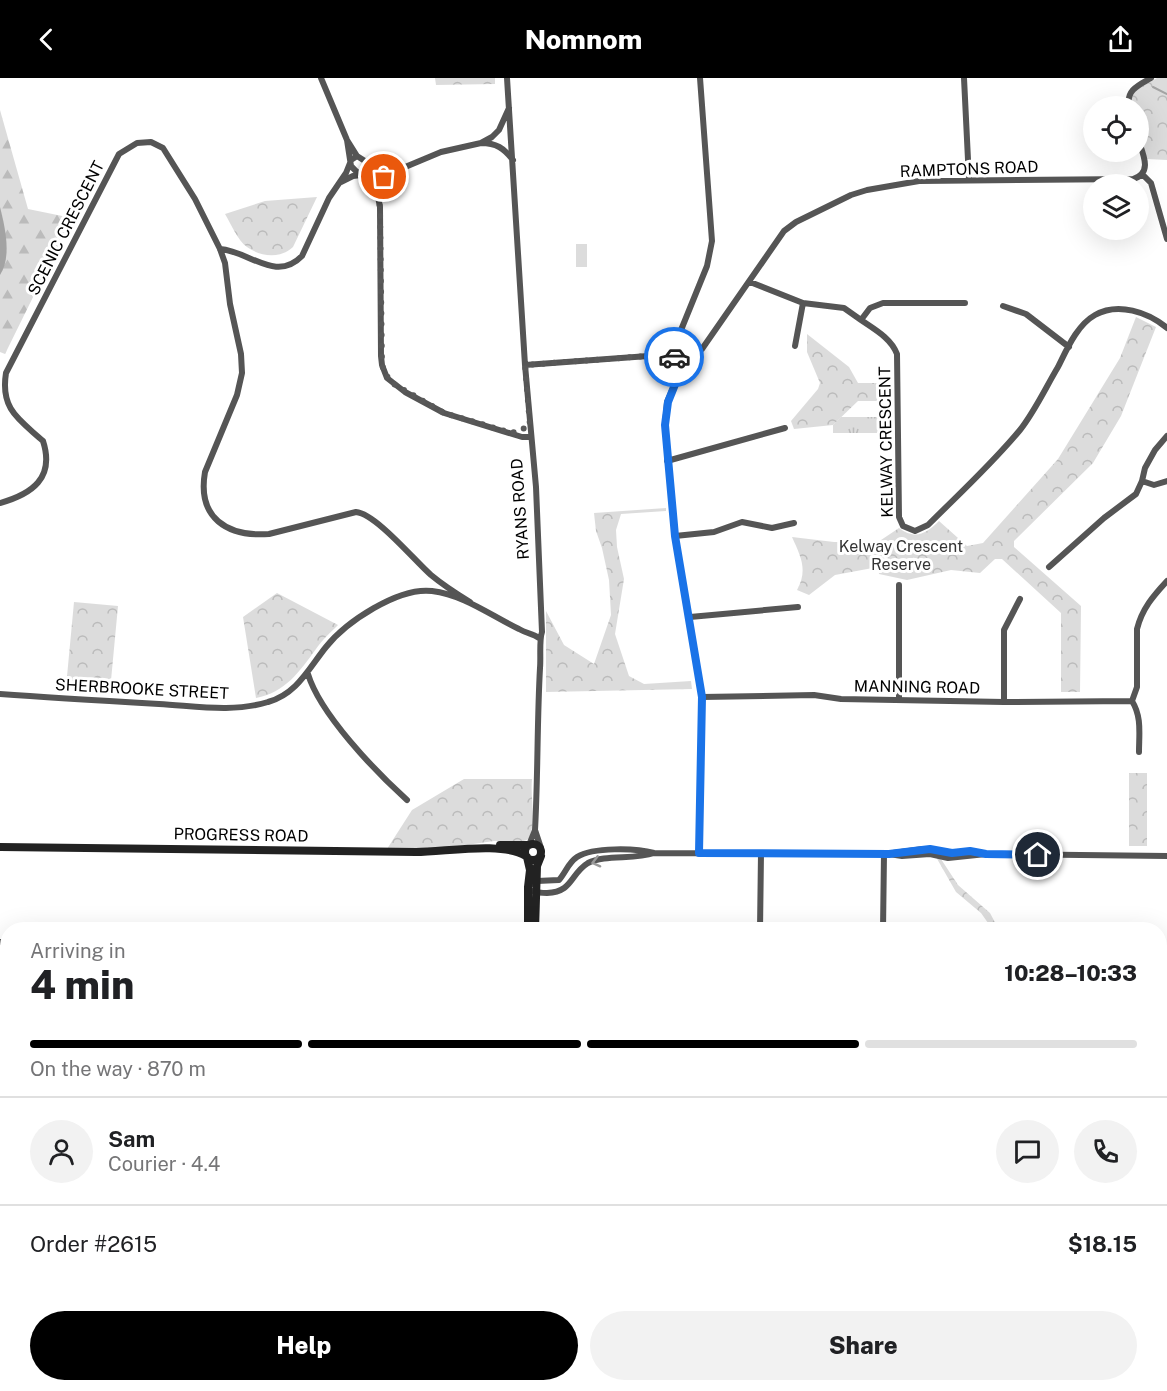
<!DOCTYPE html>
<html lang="en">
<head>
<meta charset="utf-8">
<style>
	body { margin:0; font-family:"Public Sans",sans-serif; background:#f2f2f2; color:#202124; height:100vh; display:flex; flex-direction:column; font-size:22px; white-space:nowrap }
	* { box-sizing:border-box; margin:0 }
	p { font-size:20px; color:#757577 }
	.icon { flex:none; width:33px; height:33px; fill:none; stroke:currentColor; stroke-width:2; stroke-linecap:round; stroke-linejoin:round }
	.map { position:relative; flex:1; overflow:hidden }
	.details { position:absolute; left:0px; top:844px; width:1167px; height:470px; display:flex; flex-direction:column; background:#fff; border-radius:24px 24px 0 0; box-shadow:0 6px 24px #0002 }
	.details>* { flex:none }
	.buttons { position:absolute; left:1083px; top:18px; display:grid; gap:12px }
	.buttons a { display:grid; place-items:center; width:66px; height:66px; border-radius:50%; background:#fff; box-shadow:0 6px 24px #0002; font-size:30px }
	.pin { position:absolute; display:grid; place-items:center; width:51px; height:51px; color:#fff; margin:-26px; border:3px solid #fff; border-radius:50%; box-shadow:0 2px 6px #0007 }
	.courier { position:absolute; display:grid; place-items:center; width:60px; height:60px; margin:-30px; border:4px solid #1a73e8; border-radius:50%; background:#fff; color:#222; box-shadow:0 2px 8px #0007 }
	.overview em { font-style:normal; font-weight:800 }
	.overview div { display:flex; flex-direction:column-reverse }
	.overview { display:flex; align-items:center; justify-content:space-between; height:102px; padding:0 30px }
	h1 { font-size:39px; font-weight:800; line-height:45px }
	.bar { display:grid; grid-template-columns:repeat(4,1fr); gap:9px 6px; align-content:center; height:72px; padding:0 30px }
	.bar i { height:8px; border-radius:4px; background:#e0e0e0 }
	.bar .on { background:#000 }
	.bar p { grid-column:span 4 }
	.line { display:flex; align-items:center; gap:15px; padding:0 30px; border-top:2px solid #e0e0e0 }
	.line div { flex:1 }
	.round { display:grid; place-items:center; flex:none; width:63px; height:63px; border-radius:32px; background:#f2f2f2 }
	.button { display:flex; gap:12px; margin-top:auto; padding:12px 30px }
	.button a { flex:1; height:69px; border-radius:36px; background:#000; color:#fff; font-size:24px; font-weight:800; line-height:69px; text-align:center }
	.button a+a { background:#f2f2f2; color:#202124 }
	header { display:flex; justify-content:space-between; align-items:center; height:78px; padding:0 30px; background:#000; color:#fff; font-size:27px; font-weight:800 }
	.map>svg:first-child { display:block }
	.grass { fill:url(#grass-tufts) }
	.forest { fill:url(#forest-firs) }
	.park { fill:url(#park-crowns) }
	.garden { fill:#dcdcdc }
	.water { fill:#a3a3a3 }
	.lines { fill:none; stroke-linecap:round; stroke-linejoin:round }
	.stream { stroke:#a3a3a3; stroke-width:2 }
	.street { stroke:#555; stroke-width:6 }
	.secondary { stroke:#222; stroke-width:8 }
	.oneway { stroke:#999 }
	.done { stroke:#595959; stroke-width:6; stroke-dasharray:0 10.8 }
	.route { stroke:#1a73e8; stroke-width:8 }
	.labels { text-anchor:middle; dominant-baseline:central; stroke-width:6; stroke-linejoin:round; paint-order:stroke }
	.street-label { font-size:16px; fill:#000; stroke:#fff }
	.park-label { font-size:16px; fill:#333; stroke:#fff }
</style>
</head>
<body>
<header><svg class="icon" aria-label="back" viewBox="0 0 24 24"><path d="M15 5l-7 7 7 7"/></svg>Nomnom<svg class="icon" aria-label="share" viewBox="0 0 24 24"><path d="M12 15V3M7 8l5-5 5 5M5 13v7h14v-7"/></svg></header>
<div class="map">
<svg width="1167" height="1313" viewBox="0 0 1167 1313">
	<defs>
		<pattern id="grass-tufts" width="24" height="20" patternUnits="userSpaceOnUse" patternTransform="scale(1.5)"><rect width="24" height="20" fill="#dcdcdc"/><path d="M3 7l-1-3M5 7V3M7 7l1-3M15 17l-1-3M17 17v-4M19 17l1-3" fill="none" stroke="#bbb"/></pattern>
		<pattern id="forest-firs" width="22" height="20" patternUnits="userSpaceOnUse" patternTransform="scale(1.5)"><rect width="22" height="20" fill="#dcdcdc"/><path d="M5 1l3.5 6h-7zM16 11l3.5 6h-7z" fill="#bbb"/></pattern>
		<pattern id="park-crowns" width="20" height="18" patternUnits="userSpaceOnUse" patternTransform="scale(1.5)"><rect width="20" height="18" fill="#dcdcdc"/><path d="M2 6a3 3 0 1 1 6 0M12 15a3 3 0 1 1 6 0" fill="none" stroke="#bbb"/></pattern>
	</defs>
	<rect width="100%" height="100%" fill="#fff"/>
	<path class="grass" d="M841,339h51v16h-59v-8z"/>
	<path class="forest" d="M0,32l28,99 44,9 -67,136 -5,-2z"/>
	<path class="park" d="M435,0h60v6l-59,1z
		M1157,0h10v82l-20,-1 -8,-28 -1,-25h-6l-2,-5 6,-11z
		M317,119l-24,50c-13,12 -32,10 -46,0 -9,-6 -16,-23 -22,-33l40,-13z
		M1136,239l20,10 -35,89 -28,47 -79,78v6l67,59 -1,86h-19v-79l-59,-54h-7l-15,14 -29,-3 -44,10 -28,-6 -1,-7 -43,8 -26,20 -12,-5c11,-20 4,-33 -5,-53l42,5h44l21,-14c16,12 27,6 40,-7l28,25 16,-3 75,-84 62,-101z
		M807,256l42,33 9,16h35l-1,18h-34l-25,24 -39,4 -3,-8 27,-32 2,-6 -13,-31z
		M666,430v3l-45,3 -5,16 1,17 7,32 -9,55 14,42 15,8 47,-3 1,8 -146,3v-81l18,34 30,19 17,-49 -2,-35 -7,-32 -6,-17 -2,-18z
		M277,515l61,32c-7,7 -16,15 -22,24 -16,22 -31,44 -60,49l-13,-81z
		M74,524l44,4 -8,85 -44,-4z
		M1129,695h18v73h-18z
		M464,701h68c-2,21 5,39 -3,60l-8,3 -27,-1 -49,7 -58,1 25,-39z
		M936,779l5,2 17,26 32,28 9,17h-6l-12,-17 -25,-21z
		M833,1307h40v6h-37z"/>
	<path class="garden" d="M576,166h11v23h-11z"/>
	<path class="water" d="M0,129c5,20 12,50 0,68z"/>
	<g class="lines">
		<path class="stream" d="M1153,9l14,7
			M997,1306l2,7"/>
		<path class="street" d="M321,0l26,62 10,16
			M507,0l18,287 11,122 6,145c-3,8 -1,26 -2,36 -3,54 -2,108 -5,162l6,18
			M700,0l12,163 -5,25 -28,69 1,10c6,9 14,9 22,4l82,-118 12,-9 55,-27 16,-5 52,-9 214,-2c20,-6 10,-25 5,-40
			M964,0l5,102
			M1129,28c-3,-16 10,-21 22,-28
			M347,62l4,26c10,12 22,17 35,9l-2,-8 -16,-4 -11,-7 -6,4
			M481,65c15,0 23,5 32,17
			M1142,96l9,9 16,56
			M386,97l55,-23 40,-9 11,-6 7,-7 10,-22
			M379,101l-3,8 4,20 1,149 1,9 5,13 18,14 39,21 78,24h8
			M341,104l12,-6 8,-1
			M220,171c29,2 56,34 82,7l27,-58 17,-25 4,-10
			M750,204l53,21 41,5 17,12 9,-12 13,-5h82
			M1003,228l23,8 43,33
			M861,242c13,9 30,18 36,34l2,163 4,9 12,5 13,-6c31,-31 64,-61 92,-95 15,-19 26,-43 38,-63 9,-18 19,-42 37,-52 23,-13 53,-3 72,13
			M795,268l8,-43
			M525,287l137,-10 12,2 6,6v9l-13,30 -2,23 10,111 27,161 -3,156
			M667,383l118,-33
			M1142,403l12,4 13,-4
			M0,425c32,-9 55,-25 43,-62 -23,-21 -43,-31 -37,-68l113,-219 18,-11 14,-1 12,6 32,51 25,50 5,14 5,41 11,50 1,19 -5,22 -32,77c-8,46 22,65 64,62l87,-22c20,2 58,48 75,63 12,10 26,19 39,27
			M675,458l39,-4 28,-10 30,6 22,-5
			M1049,489l55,-49 32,-24 6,-13 3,-13 10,-18 12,-14
			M899,507v115
			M690,539l108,-10
			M308,596c12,40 67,97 99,126
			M0,616c53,4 106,7 159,10 37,2 73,9 109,-2 29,-8 41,-34 58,-55 20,-25 72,-60 106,-56 32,4 58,24 87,38 7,4 14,5 20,9
			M702,619l112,-2 27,4 163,3 128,-1
			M1004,624v-72l16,-31
			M1139,674c0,-18 3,-35 -7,-51l5,-14v-58c5,-20 16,-33 30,-48
			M529,767l6,-15
			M893,775l30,-4 29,4 28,-1
			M533,806l4,-3 22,-1c7,-8 9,-17 18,-23 16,-10 59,-9 77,-4l235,1 13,2 28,-2 18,4 38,-4 181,2
			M533,813c5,2 9,2 14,2 26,-1 23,-19 41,-30 17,-9 46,-3 66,-10
			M760,852l1,-77
			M883,852l1,-76
			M0,864l8,2
			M1160,1035l5,21 2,66
			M0,1151l8,3
			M1160,1164l4,-8 3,-11
			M1160,1217h7
			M1160,1296h7
			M657,1306l1,7
			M777,1306l2,7
			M180,1313l1,-7
			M429,1313l12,-7
			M1123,1313v-7"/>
		<path class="secondary" d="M525 774a8 8 0 1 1 16 0a8 8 0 1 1-16 0Z
			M500,767h29
			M0,769l416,5c30,0 85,-11 110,4
			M527,779l3,13 -2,17v43
			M535,852l2,-64 4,-10
			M1160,1001l7,-3
			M527,1306v7
			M924,1306v7"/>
	</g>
	<defs><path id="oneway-chevron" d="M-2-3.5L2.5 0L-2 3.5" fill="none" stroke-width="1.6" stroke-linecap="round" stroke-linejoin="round" transform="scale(1.5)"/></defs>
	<use class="oneway" href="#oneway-chevron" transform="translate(596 784) rotate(166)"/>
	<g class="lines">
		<path class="done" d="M384,99l-7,5 -1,5 4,20 2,157 2,8 8,11 52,30 68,20 18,-7 -5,-61 137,-10 12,2"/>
		<path class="route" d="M674,279l6,6v9l-12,30 -3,23 10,111 27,161 -3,156 190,1 41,-5 22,4 18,-2 16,3 52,1"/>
	</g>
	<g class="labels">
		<g class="street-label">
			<text transform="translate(969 91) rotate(-2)">RAMPTONS ROAD</text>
			<text transform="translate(66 150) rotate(-63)">SCENIC CRESCENT</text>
			<text transform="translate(886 364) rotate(-91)">KELWAY CRESCENT</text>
			<text transform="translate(520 431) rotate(-94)">RYANS ROAD</text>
			<text transform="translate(917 609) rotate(1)">MANNING ROAD</text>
			<text transform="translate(142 611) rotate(3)">SHERBROOKE STREET</text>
			<text transform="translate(241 757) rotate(1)">PROGRESS ROAD</text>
		</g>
		<g class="park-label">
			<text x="901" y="468">Kelway Crescent<tspan x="901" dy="18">Reserve</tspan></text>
		</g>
	</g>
</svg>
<div class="buttons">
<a><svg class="icon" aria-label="locate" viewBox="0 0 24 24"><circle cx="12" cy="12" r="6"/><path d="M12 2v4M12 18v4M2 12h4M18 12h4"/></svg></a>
<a><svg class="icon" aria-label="layers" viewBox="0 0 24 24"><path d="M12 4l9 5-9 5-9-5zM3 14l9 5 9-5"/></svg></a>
</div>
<div class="pin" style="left:384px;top:99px;background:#ea580c"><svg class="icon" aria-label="bag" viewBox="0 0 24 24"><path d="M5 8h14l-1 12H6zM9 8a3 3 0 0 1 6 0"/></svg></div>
<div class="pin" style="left:1038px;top:777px;background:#1f2937"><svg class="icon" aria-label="home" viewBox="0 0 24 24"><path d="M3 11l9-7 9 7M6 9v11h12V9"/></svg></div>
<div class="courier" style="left:674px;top:279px"><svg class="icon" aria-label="car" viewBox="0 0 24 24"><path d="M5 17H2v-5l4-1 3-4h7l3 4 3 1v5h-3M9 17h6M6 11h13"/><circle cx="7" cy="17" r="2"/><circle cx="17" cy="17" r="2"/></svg></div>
<section class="details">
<div class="overview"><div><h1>4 min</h1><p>Arriving in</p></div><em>10:28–10:33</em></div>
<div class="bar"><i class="on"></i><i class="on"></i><i class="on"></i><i></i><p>On the way · 870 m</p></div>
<div class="line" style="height:108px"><a class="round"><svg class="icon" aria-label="person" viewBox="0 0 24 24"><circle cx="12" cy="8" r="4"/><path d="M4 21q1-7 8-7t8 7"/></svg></a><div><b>Sam</b><p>Courier · 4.4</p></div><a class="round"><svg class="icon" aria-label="chat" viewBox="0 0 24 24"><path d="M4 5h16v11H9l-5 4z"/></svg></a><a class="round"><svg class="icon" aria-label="phone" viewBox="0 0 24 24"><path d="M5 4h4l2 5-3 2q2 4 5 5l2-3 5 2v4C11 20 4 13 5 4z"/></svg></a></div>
<div class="line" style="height:78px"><div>Order #2615</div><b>$18.15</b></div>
<div class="button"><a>Help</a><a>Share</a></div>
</section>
</div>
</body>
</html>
